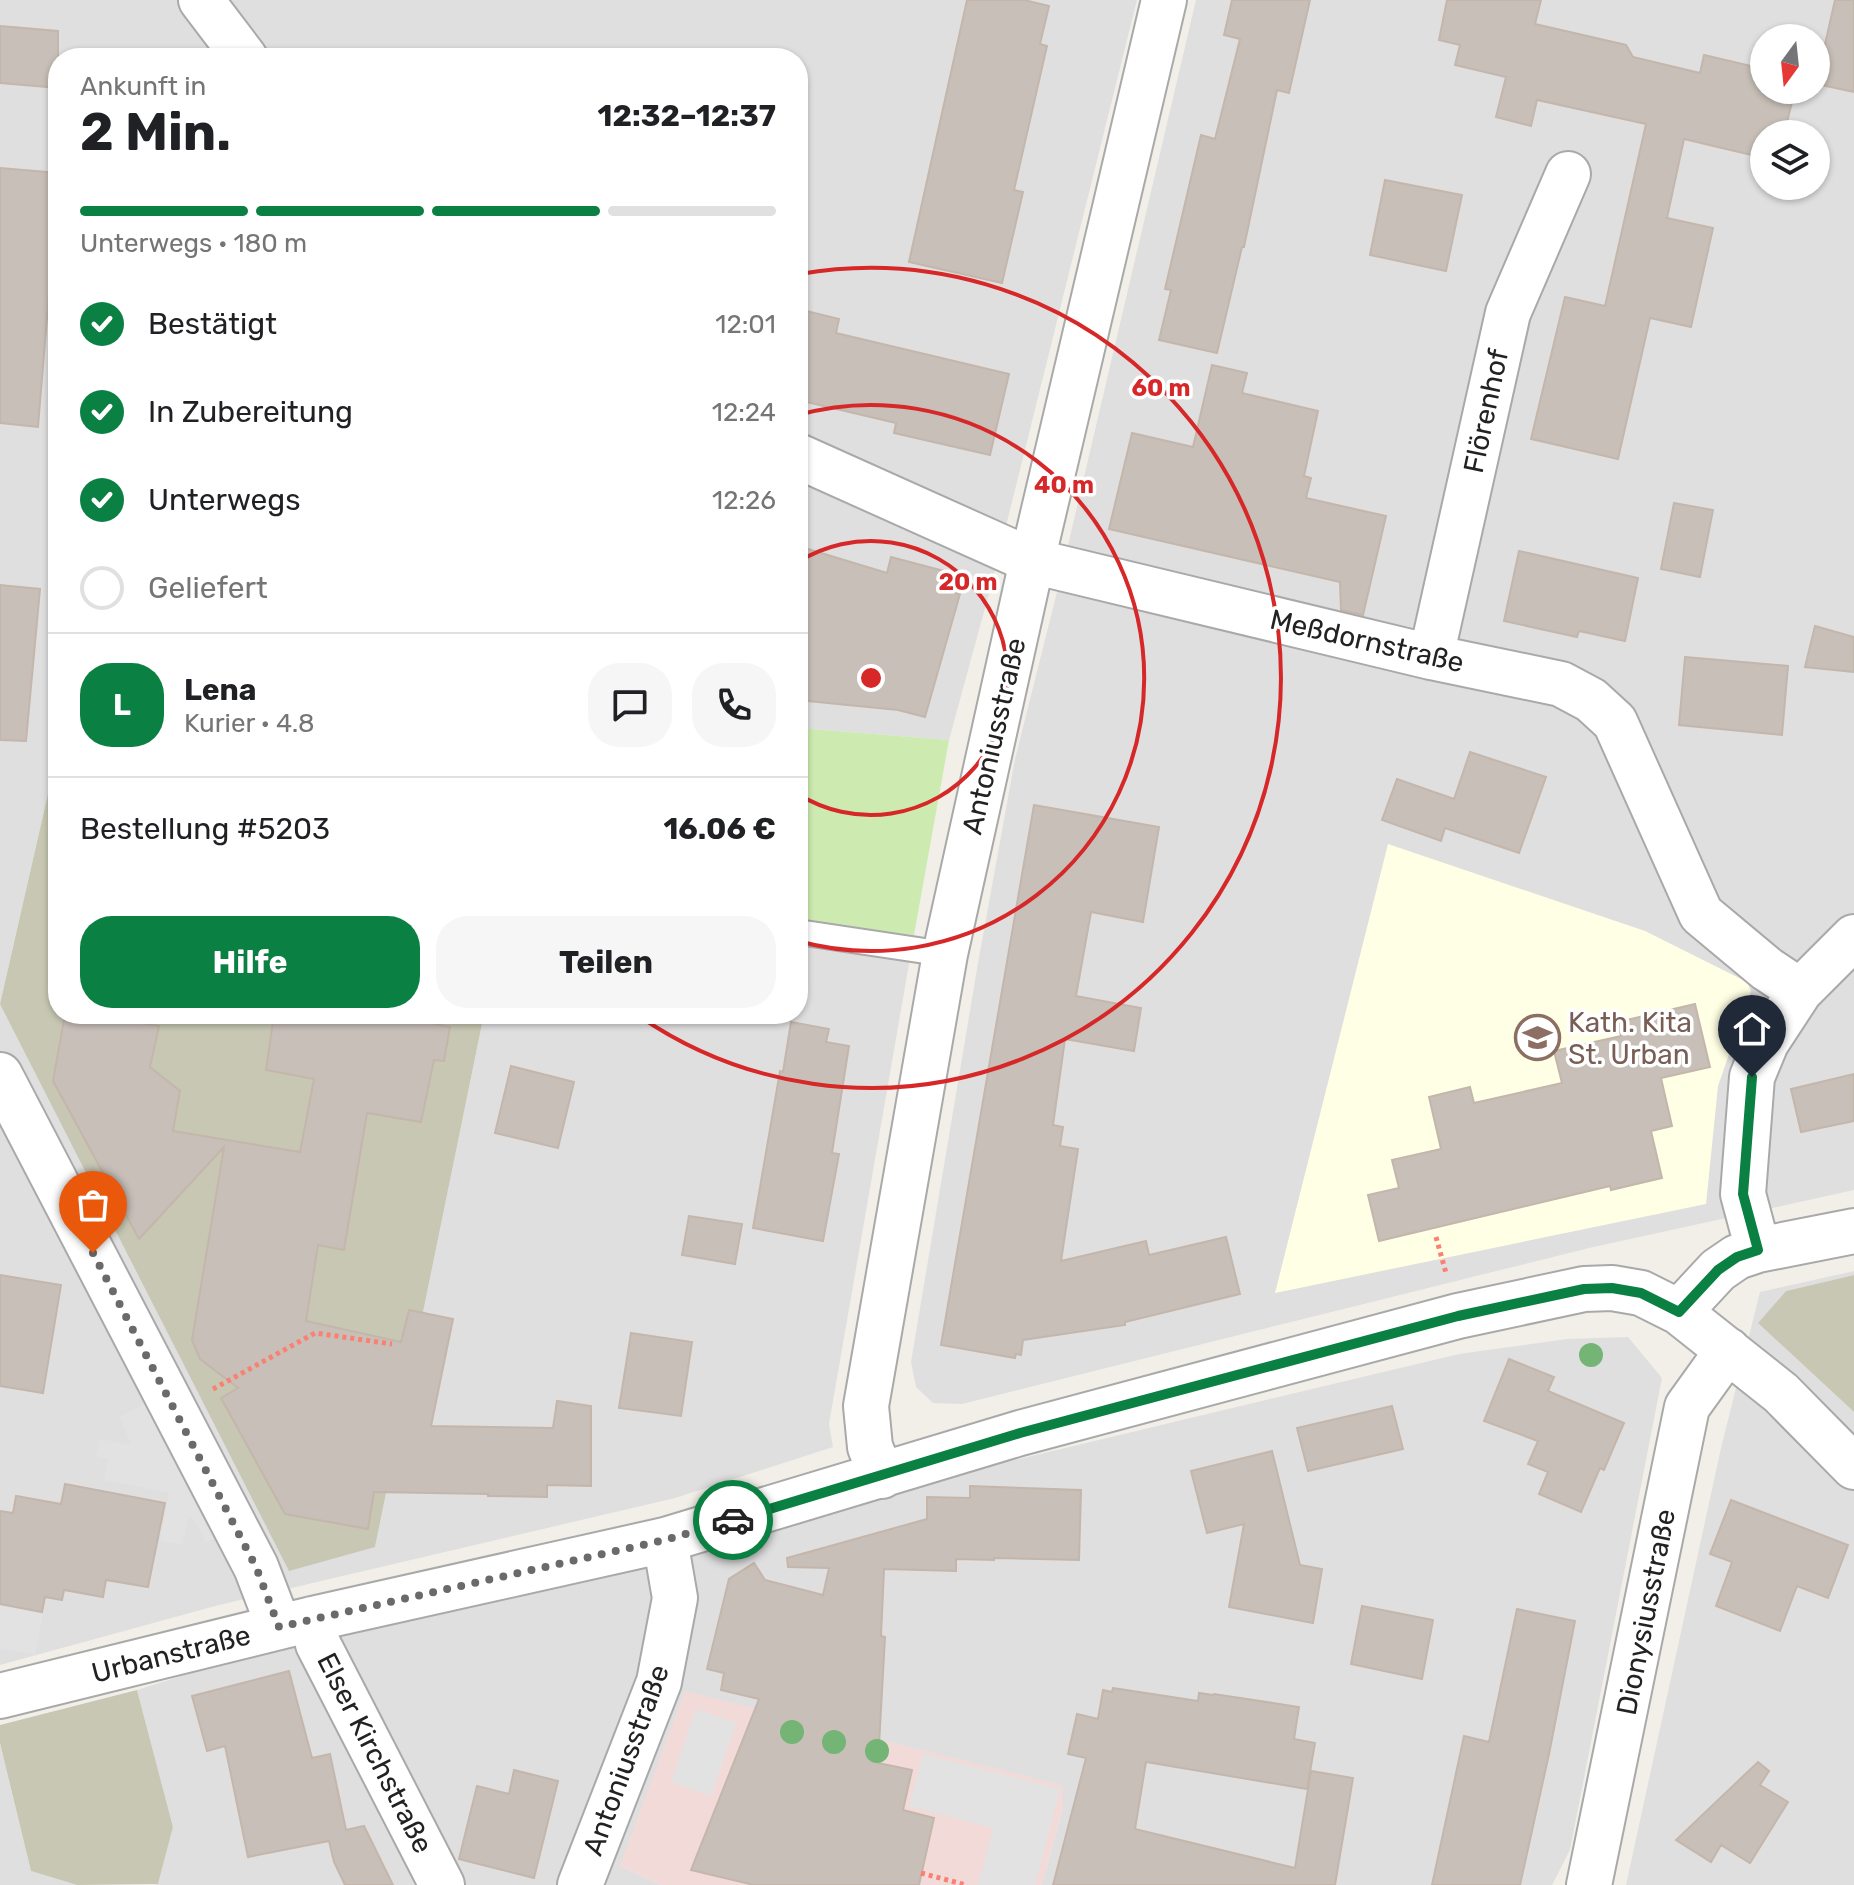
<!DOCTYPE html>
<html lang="de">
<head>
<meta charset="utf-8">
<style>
	body { margin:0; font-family:Rubik,sans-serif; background:#f6f6f6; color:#202124; height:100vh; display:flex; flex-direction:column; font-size:30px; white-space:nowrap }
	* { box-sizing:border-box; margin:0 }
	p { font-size:26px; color:#757577 }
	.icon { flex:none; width:44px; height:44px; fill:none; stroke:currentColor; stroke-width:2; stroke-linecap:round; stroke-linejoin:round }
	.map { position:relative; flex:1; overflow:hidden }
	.sheet { position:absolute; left:48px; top:48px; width:760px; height:976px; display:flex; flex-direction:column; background:#fff; border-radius:32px; box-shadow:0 2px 6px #0004 }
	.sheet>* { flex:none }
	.needle { width:52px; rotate:195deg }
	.tools { position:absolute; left:1750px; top:24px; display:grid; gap:16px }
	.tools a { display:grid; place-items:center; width:80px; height:80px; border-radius:50%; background:#fff; box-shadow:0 2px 6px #0004; font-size:40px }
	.pin { position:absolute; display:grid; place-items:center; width:68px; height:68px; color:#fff; margin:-82px -34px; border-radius:50% 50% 50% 0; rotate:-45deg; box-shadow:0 0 8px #0007 }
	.pin .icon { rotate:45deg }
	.courier { position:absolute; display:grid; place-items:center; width:80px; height:80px; margin:-40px; border:6px solid #0b8043; border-radius:50%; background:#fff; color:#222; box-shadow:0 2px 10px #0007 }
	.overview em { font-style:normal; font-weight:700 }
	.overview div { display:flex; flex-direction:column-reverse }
	.overview { display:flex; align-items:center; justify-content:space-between; height:136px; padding:0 32px }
	h1 { font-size:52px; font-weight:700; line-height:60px }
	.bar { display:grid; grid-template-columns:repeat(4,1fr); gap:12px 8px; align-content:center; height:96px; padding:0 32px }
	.bar i { height:10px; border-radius:6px; background:#e0e0e0 }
	.bar .selected { background:#0b8043 }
	.bar p { grid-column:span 4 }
	.line { display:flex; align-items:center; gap:20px; padding:0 32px; border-top:2px solid #e0e0e0 }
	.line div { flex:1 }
	.round { display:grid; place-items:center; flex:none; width:84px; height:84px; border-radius:32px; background:#f6f6f6 }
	ol { padding:0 32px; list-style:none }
	li { display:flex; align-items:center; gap:24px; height:88px }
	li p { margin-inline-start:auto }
	li .icon { padding:8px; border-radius:50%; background:#0b8043; color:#fff; stroke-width:4 }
	li:last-child { color:#757577 }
	li i { width:44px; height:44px; border:4px solid #e0e0e0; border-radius:50% }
	.primary-button { display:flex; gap:16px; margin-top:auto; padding:16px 32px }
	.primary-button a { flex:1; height:92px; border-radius:32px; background:#0b8043; color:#fff; font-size:32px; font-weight:700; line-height:92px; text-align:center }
	.primary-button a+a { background:#f6f6f6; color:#202124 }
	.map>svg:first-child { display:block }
	.residential { fill:#e0dfdf; fill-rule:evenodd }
	.commercial { fill:#f2dad9 }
	.education { fill:#ffffe5 }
	.construction { fill:#c7c7b4 }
	.grass { fill:#cdebb0 }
	.parking { fill:#e2e2e2 }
	.building { fill:#c7bfb8; stroke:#c4b6ab; stroke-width:2 }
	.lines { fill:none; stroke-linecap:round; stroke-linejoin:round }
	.service-casing { stroke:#a9a9a9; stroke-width:28 }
	.minor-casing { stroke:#a9a9a9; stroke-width:48 }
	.path { stroke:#fa8072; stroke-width:5; stroke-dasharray:4 4; stroke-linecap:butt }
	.service { stroke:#fff; stroke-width:24 }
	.minor { stroke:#fff; stroke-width:44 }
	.tree { fill:#74b475 }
	.done { stroke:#6b6a68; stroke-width:8; stroke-dasharray:0 14.4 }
	.route { stroke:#0b8043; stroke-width:10 }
	.ring { fill:none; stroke:#d62828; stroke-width:4 }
	.labels { text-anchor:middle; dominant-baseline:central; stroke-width:7; stroke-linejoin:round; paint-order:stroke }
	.street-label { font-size:28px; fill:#222; stroke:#fff }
	.education-label { font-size:28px; fill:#785e54; stroke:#fff; text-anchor:start }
	.centre { fill:#d62828; stroke:#fff; stroke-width:4 }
	.ring-label { font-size:24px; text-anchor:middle; font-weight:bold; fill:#d62828; stroke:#fff; stroke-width:7; stroke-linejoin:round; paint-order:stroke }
</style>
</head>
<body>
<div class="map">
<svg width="1854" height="1885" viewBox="0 0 1854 1885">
	<rect width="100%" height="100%" fill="#f2efe9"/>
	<path class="residential" d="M0,0h1137l-146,586 -42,154 -151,-12v-670h-740v692l-58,254 375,543 109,-533h314v-93l116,14 -85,489 4,23 -158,51 -456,107 -219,60z
		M1196,0h658v1190l-265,58 -627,156 -29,-1 -17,-16 -5,-25 67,-399 37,-204 42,-167zM1764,38h52v52h-52zM1764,134h52v52h-52z
		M1854,1271v4l-68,16 -28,32 96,89v473h-228l95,-437 39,-156z
		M1628,1337l34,41 -92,472 -18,35h-510l21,-78 -443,59 41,19h-509l6,-1 15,-57 -36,-137 98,-31 366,-80 288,-89 570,-136 108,-15z
		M0,1743l31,128 46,14h-77z"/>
	<path class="commercial" d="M685,1691l377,94 1,22 -21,78h-381l-41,-19z"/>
	<path class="education" d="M1388,844l257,87 102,51 4,9 -33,95 -12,118 -431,89z"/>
	<path class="construction" d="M58,750v264h426l-109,533 -86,24 -289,-567z
		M1854,1275v137l-96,-89 28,-32z
		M137,1690l36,137 -15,57 -81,1 -46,-14 -31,-128v-18z"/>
	<path class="grass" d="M798,728l151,12 -35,195 -116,-14z"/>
	<path class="parking" d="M148,1402l72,134 -14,6 -14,-25 -4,2 -6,26 -22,-5 9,-47 -65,-13 4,-21 -12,-3 4,-17 32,6 -13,-28z
		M0,1606l43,8 -8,41 -35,-7z
		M696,1709l40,14 -25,73 -40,-14z
		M923,1754l137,35 -25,96h-57l15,-57 -84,-22z"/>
	<path class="building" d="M967,0h57l25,6 -9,38 7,2 -33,144 9,2 -21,91 -93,-21z
		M1232,0h78l-21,93 -12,-3 -33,157h-2l-25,106 -58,-13 12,-50 -6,-1 36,-154 14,4 25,-100 -16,-4z
		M1447,0h94l-6,24 91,21 7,12 67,16 4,-18 60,14v21h31l-11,44h-20v24l-80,-19 -17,79 46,10 -22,99 -41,-9 -32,141 -87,-20 34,-142 40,9 41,-182 -109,-24 -6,26 -35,-9 10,-40 -51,-12 5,-20 -21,-5z
		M1835,0h19v92l-38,-8z
		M0,26l58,5v57l-58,-5z
		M0,168l58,5v84h-6l-14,170 -38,-4z
		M1385,180l77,15 -16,76 -76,-16z
		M798,309l41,10 -3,14 173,41 -19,81 -96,-22 2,-10 -98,-23z
		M1212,365l35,8 -5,20 76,18 -14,65 7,2 -5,20 80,18 -23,99 -22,-5 -1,-28 -231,-53 23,-96 61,14z
		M1674,503l39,7 -13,67 -39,-8z
		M798,546l89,27 4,-16 53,14 -4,17 20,6 -35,123 -27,-7 -100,-10z
		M1519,551l119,27 -13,63 -46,-10 -2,6 -73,-16z
		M0,585l40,4 -14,152 -26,-1z
		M1815,626l39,11v35l-49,-5z
		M1685,657l103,9 -6,69 -103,-10z
		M1470,752l76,25 -27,76 -74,-25 -4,13 -59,-21 15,-41 57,20z
		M1034,805l125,22 -16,95 -52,-10 -15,84 65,12 -7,43 -69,-12 -12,86 10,2 -3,19 18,3 -17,112 85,-20 3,14 77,-18 14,57 -115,28v3l-102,15 -2,15 -5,-1 -1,4 -74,-13z
		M1695,1004l15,63 -49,11 11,48 -21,5 11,47 -51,12 -1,-4 -231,55 -11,-46 31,-7 -7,-28 49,-11 -12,-52 41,-10 4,16 88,-20 -8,-32 67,-15 -3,-14z
		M65,1014h21l73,12 -9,41 30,24 -7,40 127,21 14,-73 -48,-9 8,-56h123l3,3 50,10 -6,34 -10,-1 -13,62 -54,-9 -23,137 -26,-5 -12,76 95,21 8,-32 44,9 -22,107 122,2 4,-27 34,5v80l-44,-1v12l-59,-1v-2l-114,-2 -6,37 -83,-15 -64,-116 17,-10 -38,-29 -8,-19 32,-193 -85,92 -86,-158z
		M791,1022l38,7 -3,13 23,4 -17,107 7,1 -16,87 -70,-13 27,-157 3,1z
		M511,1066l63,16 -16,66 -63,-15z
		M1854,1074v47l-53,11 -10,-43z
		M689,1216l53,8 -7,40 -53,-9z
		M0,1275l61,10 -18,108 -43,-7z
		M631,1333l61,9 -11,74 -62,-8z
		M1509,1359l45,18 -6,14 76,32 -20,47 -4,-2 -19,44 -42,-18 9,-22 -20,-8 10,-23 -54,-20z
		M1392,1406l11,43 -95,22 -11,-43z
		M1272,1451l28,114 22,4 -9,54 -84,-16 15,-83 -37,9 -16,-62z
		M65,1484l100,19 -17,84 -42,-7 -3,17 -39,-7 -2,10 -17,-3 -3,15 -42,-8v-93l13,2 3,-17 45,8z
		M970,1486l111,4 -2,70 -85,-2v2l-38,-1v12l-72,-2 -3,67 4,1 -7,126 34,7 -9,40 31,8 -15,67h-165l-63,-15 68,-171 -38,-9 3,-17 -17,-4 22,-90 25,-16 11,17 58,15 6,-27 -41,-1 -1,-9 140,-39v-22l43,1z
		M1731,1500l117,45 -20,53 -31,-12 -17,45 -64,-25 16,-44 -22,-8z
		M1362,1606l71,14 -11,59 -71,-15z
		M1517,1609l58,12 -26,133 -29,131h-88l32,-149 25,6z
		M289,1671l23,87 18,-4 16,76 18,-4 29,59h-48l-11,-23 -5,-21 -81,16 -23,-111 -18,5 -15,-55z
		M1113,1688l85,13 1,-8 14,2 1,-1 85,13 -5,32 21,4 -8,46 -161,-27 -11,67 160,39 16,-97 42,7 -18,107h-282l33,-127 -18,-4 9,-40 21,5 5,-29 9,2z
		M1758,1762l11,9 -9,14 28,17 -38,61 -29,-18 -10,17 -35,-22z
		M514,1770l44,11 -24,97 -75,-19 18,-73 32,8z"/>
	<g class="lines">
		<defs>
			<path id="service" d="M798,932l147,22"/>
			<path id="minor" d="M201,0l44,58
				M798,456l234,105 399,96 130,27 30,16 24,22 86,192 66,55 33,22
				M1431,657l77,-344 60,-139
				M0,1075l256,492 23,60
				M1758,1250l-15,-56 9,-117 14,-34 34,-52 54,-54
				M1679,1312l39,-42 19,-13 21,-7 96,-19
				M882,1476l-12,-29 -4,-41 79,-452 87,-393 132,-561
				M312,1619l6,25 124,241
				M0,1696l312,-77 353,-79 355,-107 438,-117 126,-27 28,-1 29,5 38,19 102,81 73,74
				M580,1885l79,-203 16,-84 -10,-58
				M1589,1885l98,-478 41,-57"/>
		</defs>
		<use href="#service" class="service-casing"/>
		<use href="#minor" class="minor-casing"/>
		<path class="path" d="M1436,1237l10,36
			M213,1389l102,-56 77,11
			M921,1873l45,12"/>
		<use href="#service" class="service"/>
		<use href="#minor" class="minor"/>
	</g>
	<g class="tree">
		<circle cx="1591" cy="1355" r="12"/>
		<circle cx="792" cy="1732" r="12"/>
		<circle cx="834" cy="1742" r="12"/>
		<circle cx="877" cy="1751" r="12"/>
	</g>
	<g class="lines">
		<path class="done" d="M93,1253l163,314 23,60 386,-87 68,-20"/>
		<path class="route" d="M733,1520l287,-87 438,-117 126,-27 28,-1 29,5 38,19 39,-42 19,-13 21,-7 -15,-56 9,-117"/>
	</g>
	<g class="ring">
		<path d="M798 562A137 137 0 1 1 798 794"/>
		<path d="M798 415A273 273 0 1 1 798 941"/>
		<path d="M800 274A410 410 0 1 1 639 1016"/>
	</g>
	<defs>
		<symbol id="school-ring" viewBox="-11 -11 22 22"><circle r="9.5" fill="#fff" stroke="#8d6e63" stroke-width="1.5"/><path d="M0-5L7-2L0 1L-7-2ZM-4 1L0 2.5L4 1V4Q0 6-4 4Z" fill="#8d6e63"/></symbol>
	</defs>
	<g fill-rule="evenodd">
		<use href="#school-ring" x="1512" y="1012" width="51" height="51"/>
	</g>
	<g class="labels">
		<g class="street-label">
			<text transform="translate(1486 411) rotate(-78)">Flörenhof</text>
			<text transform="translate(1367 641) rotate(13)">Meßdornstraße</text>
			<text transform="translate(994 736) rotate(-77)">Antoniusstraße</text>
			<text transform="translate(1646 1612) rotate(-79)">Dionysiusstraße</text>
			<text transform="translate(171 1654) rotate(-14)">Urbanstraße</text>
			<text transform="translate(375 1753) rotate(63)">Elser Kirchstraße</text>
			<text transform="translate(626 1760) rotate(-70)">Antoniusstraße</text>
		</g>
		<g class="education-label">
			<text x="1568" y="1022">Kath. Kita<tspan x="1568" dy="32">St. Urban</tspan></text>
		</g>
	</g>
	<circle cx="871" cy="678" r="12" class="centre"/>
	<g class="ring-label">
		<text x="1161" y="396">60 m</text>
		<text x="1064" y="493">40 m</text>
		<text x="968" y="590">20 m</text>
	</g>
</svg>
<div class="tools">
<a><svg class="needle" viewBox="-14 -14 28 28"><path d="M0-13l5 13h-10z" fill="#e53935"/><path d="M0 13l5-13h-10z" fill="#757577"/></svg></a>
<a><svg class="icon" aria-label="layers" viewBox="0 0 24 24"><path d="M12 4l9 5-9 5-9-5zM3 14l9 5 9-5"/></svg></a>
</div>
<div class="pin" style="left:93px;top:1253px;background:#ea580c"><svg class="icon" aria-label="bag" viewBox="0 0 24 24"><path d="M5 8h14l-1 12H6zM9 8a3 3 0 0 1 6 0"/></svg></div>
<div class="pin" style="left:1752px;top:1077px;background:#1f2937"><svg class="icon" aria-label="home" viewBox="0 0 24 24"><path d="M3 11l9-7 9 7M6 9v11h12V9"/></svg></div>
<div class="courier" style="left:733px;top:1520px"><svg class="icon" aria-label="car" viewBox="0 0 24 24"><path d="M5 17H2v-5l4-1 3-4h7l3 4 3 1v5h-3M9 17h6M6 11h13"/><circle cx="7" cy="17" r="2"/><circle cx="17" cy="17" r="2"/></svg></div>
<section class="sheet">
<div class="overview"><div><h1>2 Min.</h1><p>Ankunft in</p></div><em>12:32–12:37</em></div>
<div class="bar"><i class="selected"></i><i class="selected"></i><i class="selected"></i><i></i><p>Unterwegs · 180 m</p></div>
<ol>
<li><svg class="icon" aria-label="check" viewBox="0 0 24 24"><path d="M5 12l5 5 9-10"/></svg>Bestätigt<p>12:01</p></li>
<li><svg class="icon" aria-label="check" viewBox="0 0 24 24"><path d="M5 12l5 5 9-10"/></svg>In Zubereitung<p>12:24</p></li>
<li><svg class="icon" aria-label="check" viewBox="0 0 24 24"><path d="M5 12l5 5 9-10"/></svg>Unterwegs<p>12:26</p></li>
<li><i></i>Geliefert</li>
</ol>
<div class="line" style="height:144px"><b class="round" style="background:#0b8043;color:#fff">L</b><div><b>Lena</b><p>Kurier · 4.8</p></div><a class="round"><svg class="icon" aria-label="chat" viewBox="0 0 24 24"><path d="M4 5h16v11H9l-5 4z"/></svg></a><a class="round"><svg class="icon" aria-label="phone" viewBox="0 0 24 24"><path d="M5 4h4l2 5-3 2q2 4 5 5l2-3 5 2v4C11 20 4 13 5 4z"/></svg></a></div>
<div class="line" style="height:104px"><div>Bestellung #5203</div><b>16.06 €</b></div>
<div class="primary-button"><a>Hilfe</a><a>Teilen</a></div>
</section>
</div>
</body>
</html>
